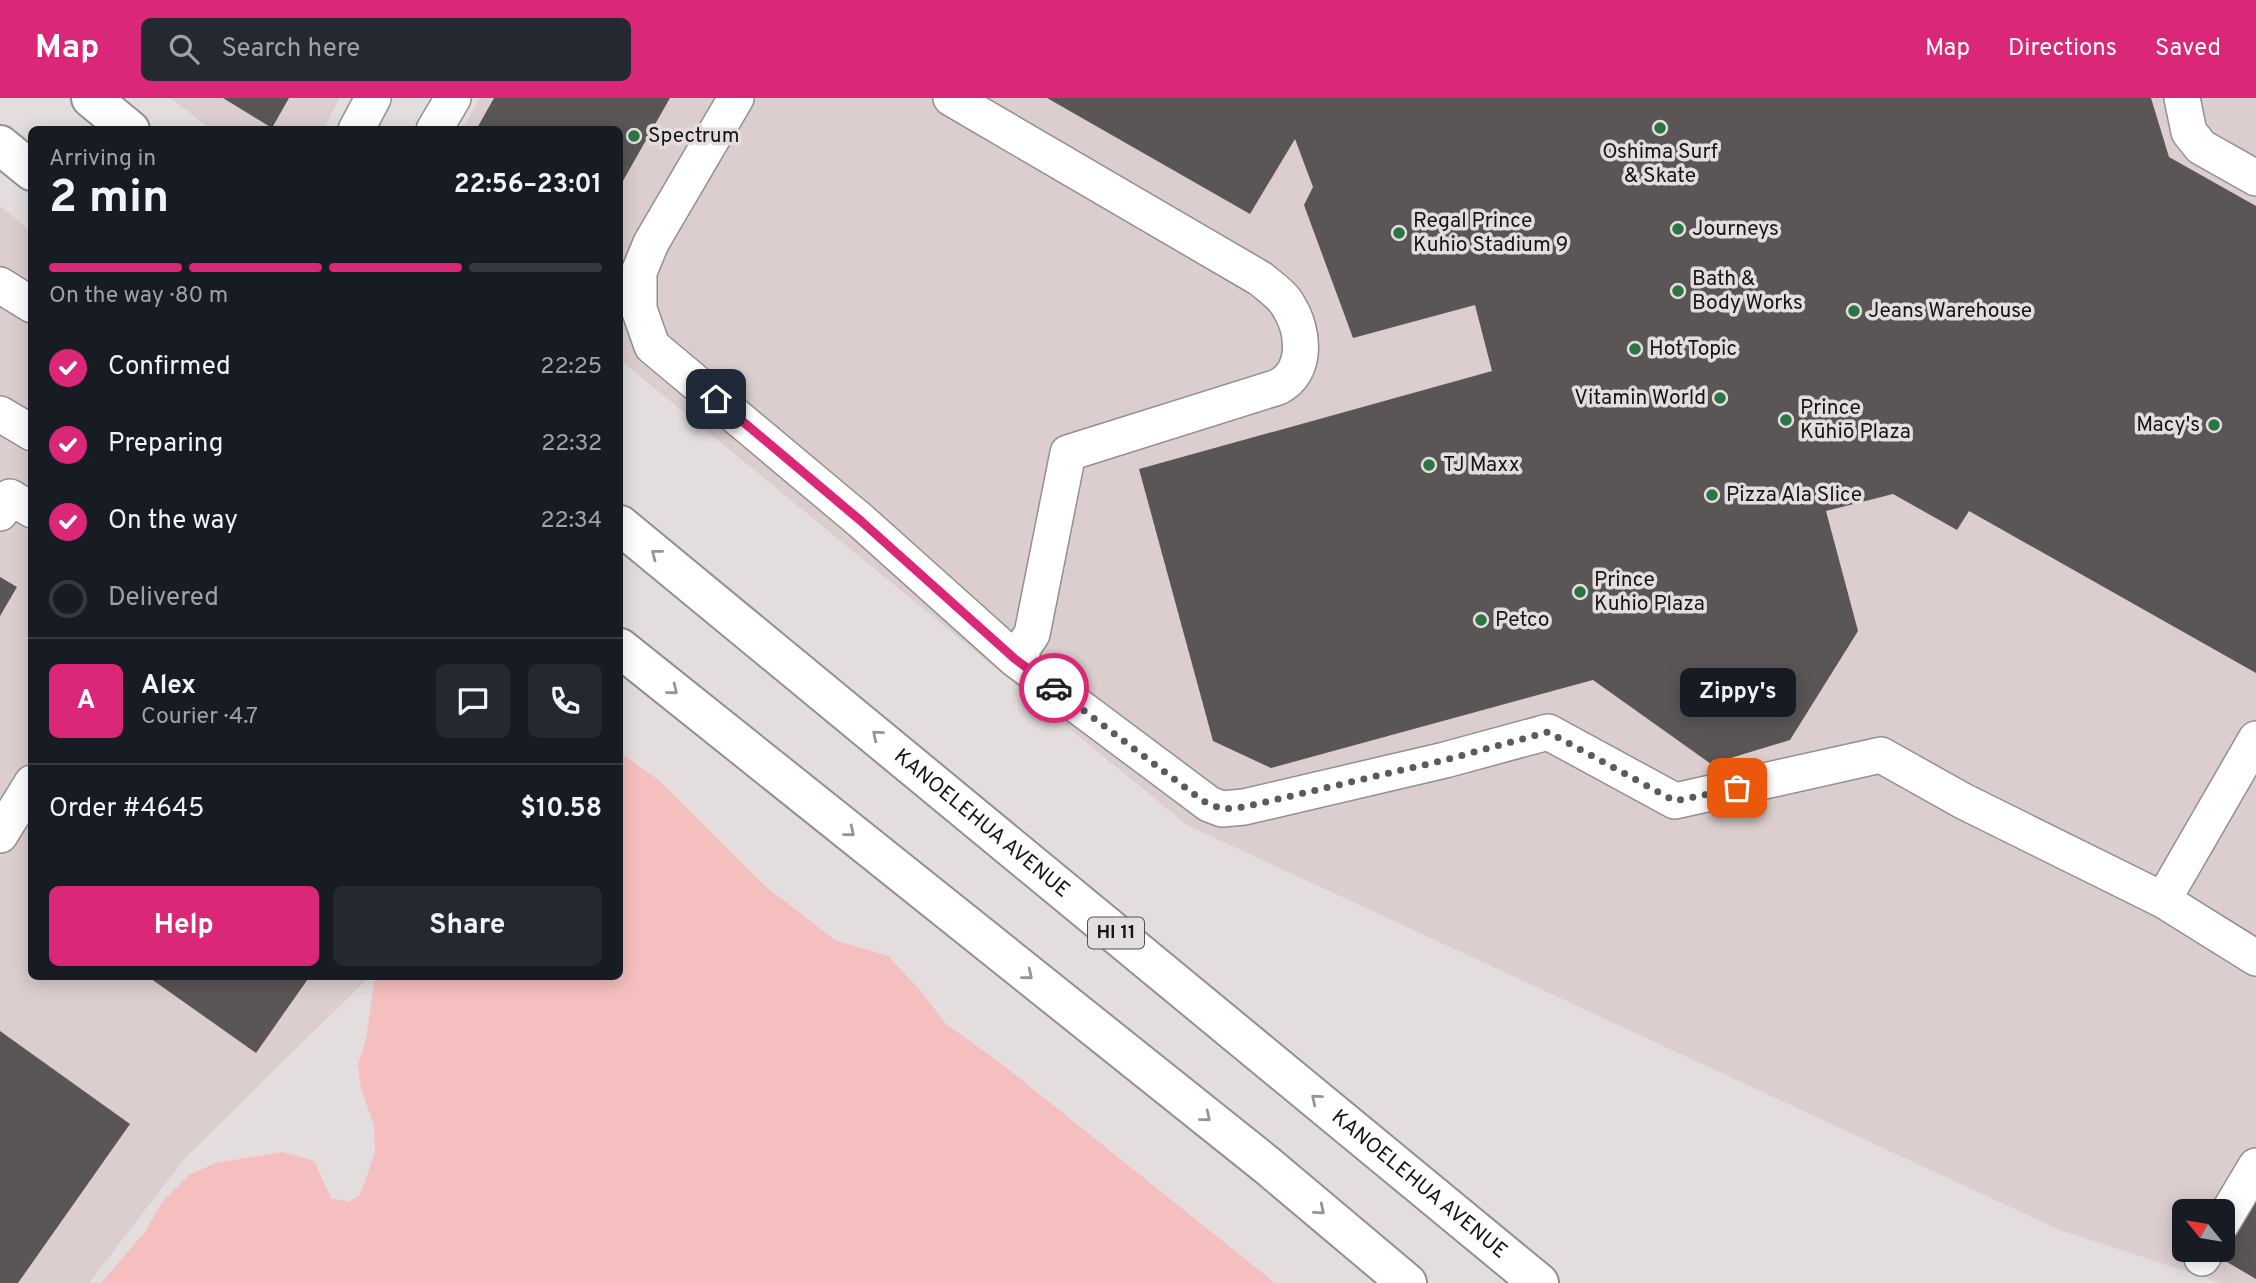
<!DOCTYPE html>
<html lang="en">
<head>
<meta charset="utf-8">
<style>
	body { margin:0; font-family:Overpass,sans-serif; background:#242831; color:#f1f3f6; height:100vh; display:flex; flex-direction:column; font-size:26px; white-space:nowrap }
	* { box-sizing:border-box; margin:0 }
	p { font-size:23px; color:#9ea1a6 }
	.icon { flex:none; width:38px; height:38px; fill:none; stroke:currentColor; stroke-width:2; stroke-linecap:round; stroke-linejoin:round }
	.map { position:relative; flex:1; overflow:hidden }
	.side { position:absolute; left:28px; top:28px; width:595px; height:854px; display:flex; flex-direction:column; background:#171b24; border-radius:10px; box-shadow:0 4px 18px #0003 }
	.side>* { flex:none }
	.needle { width:46px; rotate:300deg }
	.controls { position:absolute; left:2172px; top:1101px; display:grid; gap:14px }
	.controls a { display:grid; place-items:center; width:63px; height:63px; border-radius:10px; background:#171b24; box-shadow:0 4px 18px #0003; font-size:35px }
	.pin { position:absolute; display:grid; place-items:center; width:60px; height:60px; color:#fff; margin:-30px; border-radius:14px; box-shadow:0 4px 10px #0006 }
	.courier { position:absolute; display:grid; place-items:center; width:70px; height:70px; margin:-35px; border:5px solid #db2777; border-radius:50%; background:#fff; color:#222; box-shadow:0 2px 9px #0007 }
	.bubble { position:absolute; height:49px; border-radius:10px; background:#171b24; box-shadow:0 4px 18px #0003; font-size:23px; font-weight:700; line-height:49px; text-align:center }
	.summary em { font-style:normal; font-weight:700 }
	.summary div { display:flex; flex-direction:column-reverse }
	.summary { display:flex; align-items:center; justify-content:space-between; height:119px; padding:0 21px }
	h1 { font-size:46px; font-weight:700; line-height:52px }
	.bar { display:grid; grid-template-columns:repeat(4,1fr); gap:10px 7px; align-content:center; height:84px; padding:0 21px }
	.bar i { height:9px; border-radius:5px; background:#363941 }
	.bar .selected { background:#db2777 }
	.bar p { grid-column:span 4 }
	.line { display:flex; align-items:center; gap:18px; padding:0 21px; border-top:2px solid #363941 }
	.line div { flex:1 }
	.round { display:grid; place-items:center; flex:none; width:74px; height:74px; border-radius:10px; background:#242831 }
	ol { padding:0 21px; list-style:none }
	li { display:flex; align-items:center; gap:21px; height:77px }
	li p { margin-inline-start:auto }
	li .icon { padding:7px; border-radius:50%; background:#db2777; color:#fff; stroke-width:4 }
	li:last-child { color:#9ea1a6 }
	li i { width:38px; height:38px; border:4px solid #363941; border-radius:50% }
	.action { display:flex; gap:14px; margin-top:auto; padding:14px 21px }
	.action a { flex:1; height:80px; border-radius:10px; background:#db2777; color:#fff; font-size:28px; font-weight:700; line-height:80px; text-align:center }
	.action a+a { background:#242831; color:#f1f3f6 }
	header { display:flex; align-items:center; gap:42px; box-sizing:border-box; height:98px; padding:0 35px; background:#db2777; color:#fff }
	header strong { font-size:33px }
	nav { display:flex; gap:38px; margin-inline-start:auto; font-size:24px }
	.search { width:490px; height:63px; background:#242831; display:flex; align-items:center; gap:18px; box-sizing:border-box; padding:0 24px; border-radius:10px; color:#9ea1a6; font-size:26px }
	.map>svg:first-child { display:block }
	.built { fill:#dccece; fill-rule:evenodd }
	.green { fill:#f5bfbf }
	.building { fill:#5b5656 }
	.lines { fill:none; stroke-linecap:round; stroke-linejoin:round }
	.minor-casing { stroke:#948f8f; stroke-width:38 }
	.highway-casing { stroke:#948f8f; stroke-width:42 }
	.minor { stroke:#fff; stroke-width:35 }
	.highway { stroke:#fff; stroke-width:38 }
	.oneway { stroke:#969595 }
	.done { stroke:#5e5a5a; stroke-width:7; stroke-dasharray:0 12.6 }
	.route { stroke:#db2777; stroke-width:9 }
	.poi-dot { fill:#2c7543; stroke:#e3dddd; stroke-width:2.5 }
	.labels { text-anchor:middle; dominant-baseline:central; stroke-width:7; stroke-linejoin:round; paint-order:stroke }
	.shield { fill:#e3dddd; stroke:#545050; stroke-width:2 }
	.shield-label { font-size:19px; font-weight:bold; fill:#161414 }
	.poi-label { font-size:21px; fill:#161414; stroke:#e3dddd; text-anchor:start }
	.street-label { font-size:21px; fill:#161414; stroke:#e3dddd }
</style>
</head>
<body>
<header>
<strong>Map</strong>
<div class="search"><svg class="icon" aria-label="search" viewBox="0 0 24 24"><circle cx="10" cy="10" r="6"/><path d="M15 15l6 6"/></svg>Search here</div>
<nav><a>Map</a><a>Directions</a><a>Saved</a></nav>
</header>
<div class="map">
<svg width="2256" height="1185" viewBox="0 0 2256 1185">
	<rect width="100%" height="100%" fill="#e3dddd"/>
	<path class="built" d="M171,0h169l-17,32 -113,-1z
		M480,0h1776v1185h-34l-162,-53 -873,-405 -567,-465v-230h-158zM2184,1113h38v39h-38z
		M0,108l32,26v744l337,1 -184,181 -96,125h-89z"/>
	<path class="green" d="M620,655l40,28 105,105 70,54 53,16 32,34 26,34 57,41 272,218h-1174l44,-51 17,-30 28,-28 26,-11 66,-11 32,9 17,37 17,4 12,-7 15,-42 -1,-28 -13,-36 -3,-24 8,-26 9,-62 245,-1z"/>
	<path class="building" d="M223,0h66l-17,30z
		M494,0h176l-50,88v-56h-144z
		M1047,0h1104l18,59 87,49v467l-287,-162 -12,19 -64,-36 -67,17 32,120 -68,109 -79,24 -118,-84 -322,88 -58,-27 -74,-272 353,-98 -17,-66 -122,33 -49,-133 9,-18 -18,-48 -45,75z
		M0,479l17,10 -17,29z
		M147,878h163l-54,77z
		M0,933l130,93 -112,159h-18z
		M2256,1087v94l-41,-24z"/>
	<g class="lines">
		<defs>
			<path id="minor" d="M736,0l-85,145 -12,29v37l13,37 209,175 154,138 194,145 13,5 22,-2 201,-47 103,-28 127,69 206,-46 82,46 200,99 93,58
				M951,0l310,181c10,9 22,16 28,28 15,24 19,65 -11,80l-210,66 -36,181 -17,25
				M2182,0l7,34 12,15 55,31
				M356,32l17,-32
				M434,32l19,-32
				M0,187l32,20
				M0,316l32,19
				M0,415l10,-16 22,13
				M0,737l32,-52
				M2163,802l93,-161
				M2222,1125l34,-57
				M2202,1160l5,-8"/>
			<g id="highway">
				<path d="M91,0l39,32"/>
				<path d="M0,47l32,26"/>
				<path id="s1" d="M620,427l919,758"/>
				<path d="M620,550l648,518 139,117"/>
			</g>
		</defs>
		<use href="#minor" class="minor-casing"/>
		<use href="#highway" class="highway-casing"/>
		<use href="#minor" class="minor"/>
		<use href="#highway" class="highway"/>
	</g>
	<defs><path id="oneway-chevron" d="M-2-3.5L2.5 0L-2 3.5" fill="none" stroke-width="1.6" stroke-linecap="round" stroke-linejoin="round" transform="scale(1.75)"/></defs>
	<g class="oneway">
		<use href="#oneway-chevron" transform="translate(656 456) rotate(-142)"/>
		<use href="#oneway-chevron" transform="translate(673 592) rotate(39)"/>
		<use href="#oneway-chevron" transform="translate(877 637) rotate(-140)"/>
		<use href="#oneway-chevron" transform="translate(850 734) rotate(39)"/>
		<use href="#oneway-chevron" transform="translate(1028 877) rotate(39)"/>
		<use href="#oneway-chevron" transform="translate(1316 1001) rotate(-140)"/>
		<use href="#oneway-chevron" transform="translate(1206 1019) rotate(39)"/>
		<use href="#oneway-chevron" transform="translate(1320 1112) rotate(40)"/>
	</g>
	<g class="lines">
		<path class="done" d="M1054,590l149,113 19,8 22,-2 201,-47 103,-28 127,69 62,-13"/>
		<path class="route" d="M716,301l145,122 154,138 39,29"/>
	</g>
	<g class="poi-dot">
		<circle cx="1660" cy="30" r="7"/>
		<circle cx="634" cy="38" r="7"/>
		<circle cx="1678" cy="131" r="7"/>
		<circle cx="1399" cy="135" r="7"/>
		<circle cx="1678" cy="193" r="7"/>
		<circle cx="1854" cy="213" r="7"/>
		<circle cx="1635" cy="251" r="7"/>
		<circle cx="1720" cy="300" r="7"/>
		<circle cx="1786" cy="322" r="7"/>
		<circle cx="2214" cy="327" r="7"/>
		<circle cx="1429" cy="367" r="7"/>
		<circle cx="1712" cy="397" r="7"/>
		<circle cx="1580" cy="494" r="7"/>
		<circle cx="1481" cy="522" r="7"/>
	</g>
	<g class="labels">
		<rect class="shield" x="1088" y="819.5" width="56" height="31" rx="5"/>
		<g class="shield-label">
			<text x="1116" y="835">HI 11</text>
		</g>
		<g class="poi-label">
			<text x="648" y="38">Spectrum</text>
			<text x="1660" y="54" text-anchor="middle">Oshima Surf<tspan x="1660" dy="24">&amp; Skate</tspan></text>
			<text x="1413" y="123">Regal Prince<tspan x="1413" dy="24">Kuhio Stadium 9</tspan></text>
			<text x="1692" y="131">Journeys</text>
			<text x="1692" y="181">Bath &amp;<tspan x="1692" dy="24">Body Works</tspan></text>
			<text x="1868" y="213">Jeans Warehouse</text>
			<text x="1649" y="251">Hot Topic</text>
			<text x="1706" y="300" text-anchor="end">Vitamin World</text>
			<text x="1800" y="310">Prince<tspan x="1800" dy="24">Kūhiō Plaza</tspan></text>
			<text x="2200" y="327" text-anchor="end">Macy's</text>
			<text x="1443" y="367">TJ Maxx</text>
			<text x="1726" y="397">Pizza Ala Slice</text>
			<text x="1594" y="482">Prince<tspan x="1594" dy="24">Kuhio Plaza</tspan></text>
			<text x="1495" y="522">Petco</text>
		</g>
		<g class="street-label">
			<text stroke="none"><textPath href="#s1" startOffset="469">KANOELEHUA AVENUE</textPath></text>
			<text stroke="none"><textPath href="#s1" startOffset="1036">KANOELEHUA AVENUE</textPath></text>
		</g>
	</g>
</svg>
<div class="controls">
<a><svg class="needle" viewBox="-14 -14 28 28"><path d="M0-13l5 13h-10z" fill="#e53935"/><path d="M0 13l5-13h-10z" fill="#9ea1a6"/></svg></a>
</div>
<div class="pin" style="left:1737px;top:690px;background:#ea580c"><svg class="icon" aria-label="bag" viewBox="0 0 24 24"><path d="M5 8h14l-1 12H6zM9 8a3 3 0 0 1 6 0"/></svg></div>
<div class="pin" style="left:716px;top:301px;background:#1f2937"><svg class="icon" aria-label="home" viewBox="0 0 24 24"><path d="M3 11l9-7 9 7M6 9v11h12V9"/></svg></div>
<div class="courier" style="left:1054px;top:590px"><svg class="icon" aria-label="car" viewBox="0 0 24 24"><path d="M5 17H2v-5l4-1 3-4h7l3 4 3 1v5h-3M9 17h6M6 11h13"/><circle cx="7" cy="17" r="2"/><circle cx="17" cy="17" r="2"/></svg></div>
<div class="bubble" style="left:1680px;top:570px;width:116px">Zippy's</div>
<section class="side">
<div class="summary"><div><h1>2 min</h1><p>Arriving in</p></div><em>22:56–23:01</em></div>
<div class="bar"><i class="selected"></i><i class="selected"></i><i class="selected"></i><i></i><p>On the way · 80 m</p></div>
<ol>
<li><svg class="icon" aria-label="check" viewBox="0 0 24 24"><path d="M5 12l5 5 9-10"/></svg>Confirmed<p>22:25</p></li>
<li><svg class="icon" aria-label="check" viewBox="0 0 24 24"><path d="M5 12l5 5 9-10"/></svg>Preparing<p>22:32</p></li>
<li><svg class="icon" aria-label="check" viewBox="0 0 24 24"><path d="M5 12l5 5 9-10"/></svg>On the way<p>22:34</p></li>
<li><i></i>Delivered</li>
</ol>
<div class="line" style="height:126px"><b class="round" style="background:#db2777;color:#fff">A</b><div><b>Alex</b><p>Courier · 4.7</p></div><a class="round"><svg class="icon" aria-label="chat" viewBox="0 0 24 24"><path d="M4 5h16v11H9l-5 4z"/></svg></a><a class="round"><svg class="icon" aria-label="phone" viewBox="0 0 24 24"><path d="M5 4h4l2 5-3 2q2 4 5 5l2-3 5 2v4C11 20 4 13 5 4z"/></svg></a></div>
<div class="line" style="height:91px"><div>Order #4645</div><b>$10.58</b></div>
<div class="action"><a>Help</a><a>Share</a></div>
</section>
</div>
</body>
</html>
